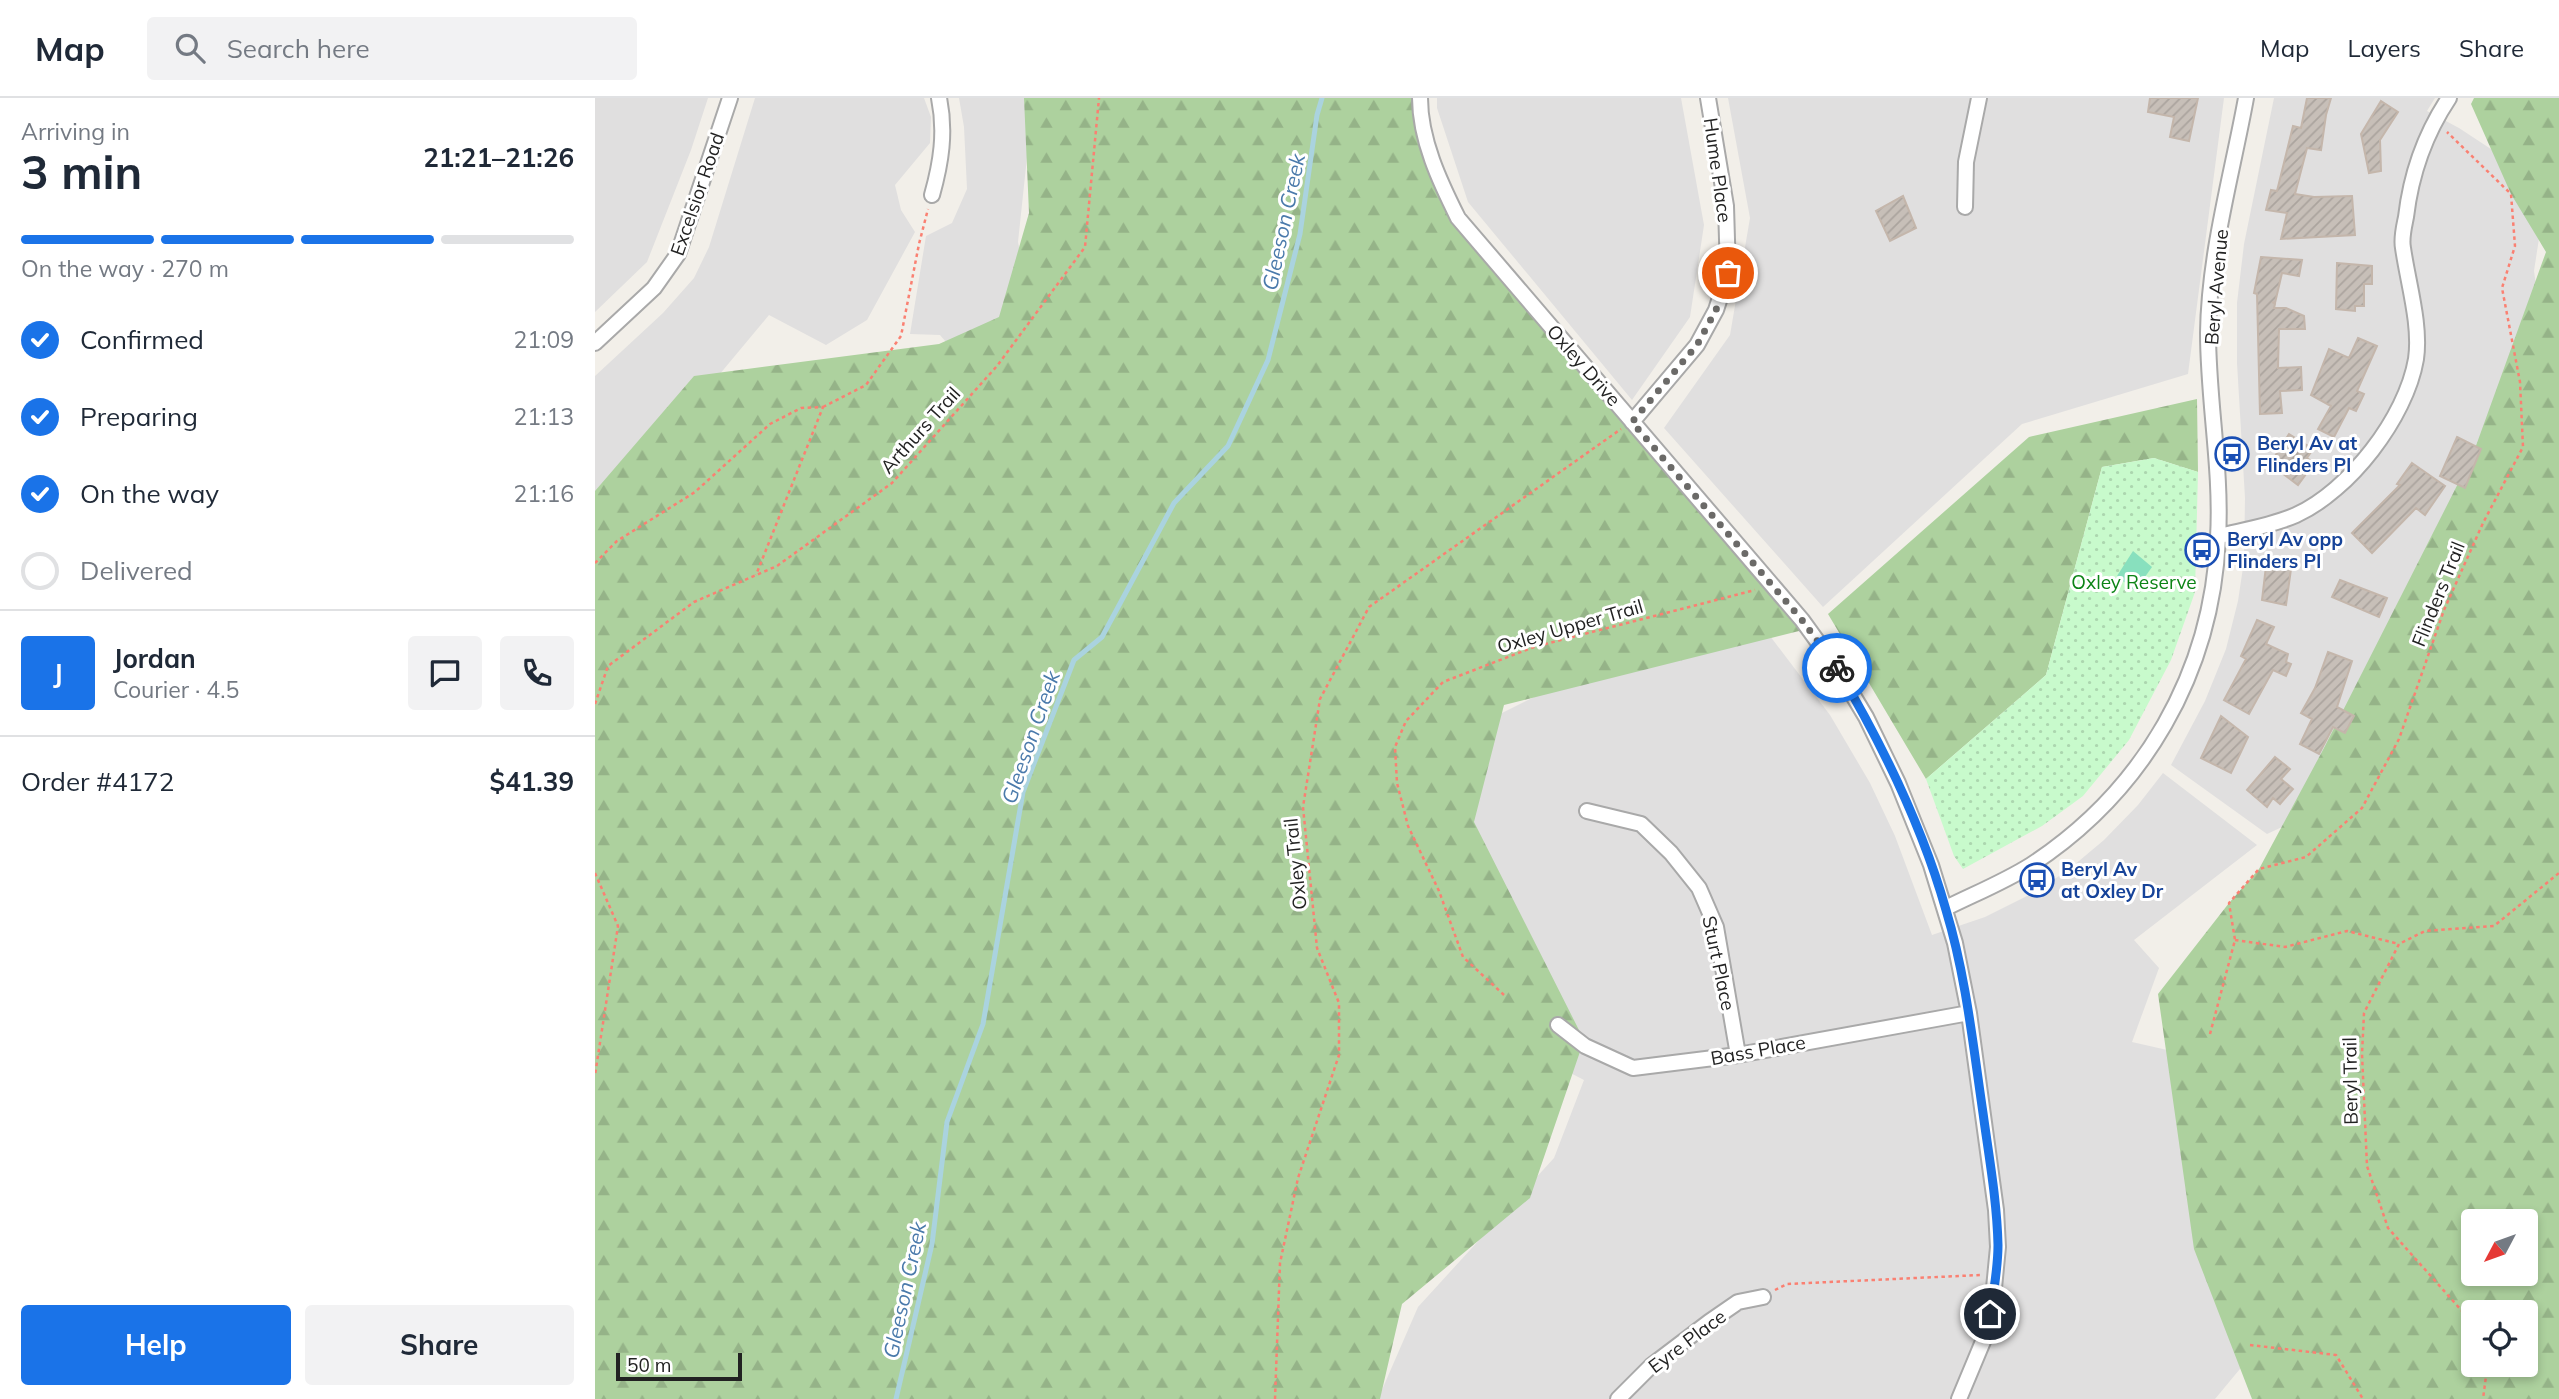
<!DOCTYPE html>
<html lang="en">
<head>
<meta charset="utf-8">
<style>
	body { margin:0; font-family:Mulish,sans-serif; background:#f2f2f3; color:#1f2937; height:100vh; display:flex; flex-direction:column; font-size:26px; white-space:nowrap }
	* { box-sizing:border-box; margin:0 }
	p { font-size:23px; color:#747a83 }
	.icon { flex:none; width:38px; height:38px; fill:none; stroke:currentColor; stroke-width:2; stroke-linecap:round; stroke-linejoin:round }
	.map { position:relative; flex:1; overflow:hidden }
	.details { display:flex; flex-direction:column; background:#fff; width:595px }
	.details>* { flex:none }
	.needle { width:46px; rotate:229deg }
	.fabs { position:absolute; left:1866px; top:1111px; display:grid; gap:14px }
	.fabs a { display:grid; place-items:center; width:77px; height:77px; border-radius:7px; background:#fff; box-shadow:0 4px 10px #0003; font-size:35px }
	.scale { position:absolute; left:21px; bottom:18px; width:126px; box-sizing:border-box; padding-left:7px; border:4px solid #222; border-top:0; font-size:19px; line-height:24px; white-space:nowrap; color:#222; -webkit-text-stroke:5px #fff; paint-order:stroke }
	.pin { position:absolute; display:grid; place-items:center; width:60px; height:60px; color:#fff; margin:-30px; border:4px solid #fff; border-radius:50%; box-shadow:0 2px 7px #0007 }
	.courier { position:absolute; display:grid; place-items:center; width:70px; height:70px; margin:-35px; border:5px solid #1a73e8; border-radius:50%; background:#fff; color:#222; box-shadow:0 2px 9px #0007 }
	.overview em { font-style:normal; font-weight:700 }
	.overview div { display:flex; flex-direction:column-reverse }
	.overview { display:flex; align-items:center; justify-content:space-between; height:119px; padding:0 21px }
	h1 { font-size:46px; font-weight:700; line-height:52px }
	.bar { display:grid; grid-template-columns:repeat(4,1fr); gap:10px 7px; align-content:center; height:84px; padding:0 21px }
	.bar i { height:9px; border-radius:5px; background:#e0e1e3 }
	.bar .on { background:#1a73e8 }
	.bar p { grid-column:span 4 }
	.line { display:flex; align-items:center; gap:18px; padding:0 21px; border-top:2px solid #e0e1e3 }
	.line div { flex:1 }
	.round { display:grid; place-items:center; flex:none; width:74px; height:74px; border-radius:7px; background:#f2f2f3 }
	ol { padding:0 21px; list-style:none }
	li { display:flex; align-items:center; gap:21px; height:77px }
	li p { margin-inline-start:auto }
	li .icon { padding:7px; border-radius:50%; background:#1a73e8; color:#fff; stroke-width:4 }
	li:last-child { color:#747a83 }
	li i { width:38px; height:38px; border:4px solid #e0e1e3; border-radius:50% }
	.button { display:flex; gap:14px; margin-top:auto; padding:14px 21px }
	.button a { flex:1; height:80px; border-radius:7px; background:#1a73e8; color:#fff; font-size:28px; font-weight:700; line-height:80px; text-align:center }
	.button a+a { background:#f2f2f3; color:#1f2937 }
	header { display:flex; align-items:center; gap:42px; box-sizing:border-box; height:98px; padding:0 35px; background:#fff; border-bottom:2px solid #e0e1e3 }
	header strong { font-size:33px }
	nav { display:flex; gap:38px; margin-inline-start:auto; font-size:24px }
	.search { width:490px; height:63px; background:#f2f2f3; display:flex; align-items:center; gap:18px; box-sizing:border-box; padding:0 24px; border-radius:7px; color:#747a83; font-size:26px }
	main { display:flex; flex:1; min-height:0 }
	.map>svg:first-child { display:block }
	.residential { fill:#e0dfdf }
	.forest { fill:url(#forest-firs); fill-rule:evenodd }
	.park { fill:url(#park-dots) }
	.pitch { fill:#88e0be }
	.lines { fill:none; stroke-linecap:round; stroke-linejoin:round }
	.stream { stroke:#aad3df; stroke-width:5 }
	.building { fill:url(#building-hatch); stroke:#c4b6ab; stroke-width:2 }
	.minor-casing { stroke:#a9a9a9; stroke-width:18 }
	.path { stroke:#fa8072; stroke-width:2.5; stroke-dasharray:3.5 3.5; stroke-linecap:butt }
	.minor { stroke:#fff; stroke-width:14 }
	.done { stroke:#6b6a68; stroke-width:7; stroke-dasharray:0 12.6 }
	.route { stroke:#1a73e8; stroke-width:9 }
	.labels { text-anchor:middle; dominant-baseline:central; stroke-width:6; stroke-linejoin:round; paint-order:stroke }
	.street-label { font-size:19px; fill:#222; stroke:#fff }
	.transit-label { font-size:19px; font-weight:bold; fill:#164399; stroke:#fff; text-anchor:start }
	.park-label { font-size:19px; fill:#0c8416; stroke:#fff }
	.water-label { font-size:21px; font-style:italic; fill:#4a7aab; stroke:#fff }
</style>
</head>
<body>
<header>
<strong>Map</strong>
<div class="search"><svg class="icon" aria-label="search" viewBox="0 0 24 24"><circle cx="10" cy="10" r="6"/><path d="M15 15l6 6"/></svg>Search here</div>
<nav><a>Map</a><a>Layers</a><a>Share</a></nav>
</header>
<main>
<section class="details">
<div class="overview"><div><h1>3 min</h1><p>Arriving in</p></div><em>21:21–21:26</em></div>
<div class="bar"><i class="on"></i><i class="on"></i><i class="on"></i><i></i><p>On the way · 270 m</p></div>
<ol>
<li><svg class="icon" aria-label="check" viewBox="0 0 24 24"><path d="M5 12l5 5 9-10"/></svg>Confirmed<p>21:09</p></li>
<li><svg class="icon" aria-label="check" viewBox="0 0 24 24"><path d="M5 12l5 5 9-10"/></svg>Preparing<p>21:13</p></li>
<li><svg class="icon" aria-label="check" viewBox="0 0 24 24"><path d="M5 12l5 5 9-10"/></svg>On the way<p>21:16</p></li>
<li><i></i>Delivered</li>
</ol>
<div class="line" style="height:126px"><b class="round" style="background:#1a73e8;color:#fff">J</b><div><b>Jordan</b><p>Courier · 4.5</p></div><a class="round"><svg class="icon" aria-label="chat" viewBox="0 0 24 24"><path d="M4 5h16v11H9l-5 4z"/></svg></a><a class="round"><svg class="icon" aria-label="phone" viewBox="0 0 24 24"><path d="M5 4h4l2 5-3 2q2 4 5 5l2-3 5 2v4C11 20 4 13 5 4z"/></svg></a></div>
<div class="line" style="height:91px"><div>Order #4172</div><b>$41.39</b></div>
<div class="button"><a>Help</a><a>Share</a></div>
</section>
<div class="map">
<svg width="1964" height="1301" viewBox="0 0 1964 1301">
	<defs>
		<pattern id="forest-firs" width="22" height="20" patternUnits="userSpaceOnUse" patternTransform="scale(1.75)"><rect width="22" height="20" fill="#add19e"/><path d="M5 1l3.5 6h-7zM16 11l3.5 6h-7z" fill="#95b388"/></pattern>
		<pattern id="park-dots" width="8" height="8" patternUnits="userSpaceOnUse" patternTransform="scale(1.75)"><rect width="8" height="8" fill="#c8facc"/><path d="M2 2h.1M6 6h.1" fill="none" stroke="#acd6af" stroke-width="1.8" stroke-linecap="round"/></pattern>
		<pattern id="building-hatch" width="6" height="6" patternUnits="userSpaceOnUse" patternTransform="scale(1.75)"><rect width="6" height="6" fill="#c7bfb8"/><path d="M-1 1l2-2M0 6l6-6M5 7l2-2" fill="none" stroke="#aba49e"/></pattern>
	</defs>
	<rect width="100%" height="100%" fill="#f2efe9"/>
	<path class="residential" d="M0,0h113l-17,52 -44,112 -52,50z
		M160,0h169l7,19 -1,26 -35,42 6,25 14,22 -48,88 -41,25 -57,-30 -120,144 -54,47v-130l68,-63 31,-35 15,-31z
		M364,0h87l-18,50 -10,94 8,40 -31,50 -43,17 -12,-14 -30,-1 16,-98 26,-13 15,-34 -3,-62z
		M842,0h244l23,127 -14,92 -58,83 -164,-198 -31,-94z
		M1133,0h496l-36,276 -166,50 -199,183 -159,-179 66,-93 20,-117z
		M1679,0h161l-8,13 32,17 79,52 6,26 -10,65 23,164 -225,369 -65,30 -96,-69 34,-64 21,-52 12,-48 6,-40 1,-63 -8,-135v-60l7,-59z
		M1175,538l60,79 40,68 25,53 37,99 53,-18 46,-23 36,-23 37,-31 34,-35 25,-32 94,72 -123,95 25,28 -27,74 88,20 64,254 -69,83h-837l40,-92 136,-149 30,-78 -56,-29 -82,-228 24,-94 84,-42z"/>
	<path class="forest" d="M429,0h404l-1,21 25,93 355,417 -303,76 -30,117 110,218 -54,158 -128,106 -22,95h-785v-908l99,-115 245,-32 60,-27 30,-104z
		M1879,0h85v1301h-307l-58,-150 -36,-255 71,-91 30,-34 65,-121 149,-294 73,-202 -35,-58 -40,-90zM1878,1124h52v52h-52zM1878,1214h52v53h-52z
		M1602,301l1,73 -44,-14 -52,9 -56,208 -120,104 -98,-165 201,-177z"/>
	<path class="park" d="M1559,360l44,14 -3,120 -24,68 -42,80 -46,56 -41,30 -79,43 -9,-13 -28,-77 120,-104 56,-208z"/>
	<path class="pitch" d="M1538,453l19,16 -17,24 -18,-15z"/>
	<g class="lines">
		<path class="stream" d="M301,1301l36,-155 15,-122 36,-98 40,-232 51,-132 28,-23 72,-134 54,-57 40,-86 32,-126 17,-119 5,-17"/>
	</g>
	<path class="building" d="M1555,0h48l-9,43 -19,-4 4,-20 -26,-5z
		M1712,0h24l-5,17 -5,35 -14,-2 -12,46 19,3 38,-1 3,39 -74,4 6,-26 -21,-3 5,-20 6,1 16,-65 8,2z
		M1786,3l17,11 -18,28 1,31 -12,2 -8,-39z
		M1308,98l13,32 -26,13 -14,-30z
		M1666,159l41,3 -3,16 -17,-3 -7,30 -3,-1 3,2 -1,4h12l18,8 1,13h-26l-1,39 23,-1 1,23 -22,1 2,22 -22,1 -3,-120 -3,-1z
		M1742,165l35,3v18h-8v22h-9v5l-19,-2z
		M1763,240l19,8 -20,45 7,3 -8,17 -7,-3 -15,29 -16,-8 13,-23 -20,-11 18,-46 20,9z
		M1694,336l24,15 -6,9 7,5 -16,22 -28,-21z
		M1862,339l24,12 -16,39 -25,-12z
		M1817,365l33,23 -20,29 -9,-7 -44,45 -20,-20 48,-48 -3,-1z
		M1671,468l25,3 -5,36 -24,-5z
		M1745,482l47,18 -8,19 -47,-20z
		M1662,522l17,7 -8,17 22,10 -2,8 5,2 -5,12 -13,-6 -24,44 -25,-14 22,-41 -5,-3z
		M1733,554l24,9 -15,46 17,9 -9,17 -12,-6 -14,27 -19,-10 12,-25 -11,-6 14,-25z
		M1626,618l27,21 -17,36 -30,-15z
		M1680,659l15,12 -9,10 12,10 -13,15 -7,-6 -6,9 -20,-17z"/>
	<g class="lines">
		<defs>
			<path id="minor" d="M825,0c0,42 20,84 38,120l344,402 34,47 30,50 32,66 33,82 24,78 14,70 27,197 2,37 -4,41 -10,51 -25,60
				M337,97c9,-32 14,-63 7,-97
				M1370,109l1,-45 13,-64
				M0,245l59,-55 24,-34 52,-156
				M1037,324l65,-77 19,-35 12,-37 -2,-67 -18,-108
				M1624,438c25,-6 52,-10 77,-21 53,-24 110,-97 120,-156 5,-34 -8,-76 -13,-111 -2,-10 1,-21 3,-31 5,-43 19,-83 43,-119
				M992,713l54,13 30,29 28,35 17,39 22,128
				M1351,810c28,-14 58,-26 85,-43 113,-74 181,-192 187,-327 4,-68 -10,-137 -10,-205 1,-80 24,-158 38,-235
				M963,927l27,21 48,22 105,-13 231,-42
				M1023,1301l33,-33 58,-44 29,-20 25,-5"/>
		</defs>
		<use href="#minor" class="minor-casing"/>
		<path class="path" d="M228,309l43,-22 35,-49 18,-92 9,-35
			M0,465l22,-22 78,-49 75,-68 31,-16 22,-1 -67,168
			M0,606l13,-38 86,-64 83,-36 115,-83 105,-117 88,-119 14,-149
			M0,775l23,53 -23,149
			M1640,842l50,7 62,-16 52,13
			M909,897l-41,-38 -24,-66 -31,-65 -11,-43 -2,-36 11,-26 37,-39 91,-35 221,-57
			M1615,936l25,-94 -6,-37 30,-34 47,-12 56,-49 37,-69 45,-129 39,-87 40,-76 -3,-65 -18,-94 13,-42 -4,-52 -64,-62
			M1180,1192l12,-6 193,-9
			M1878,1233l-3,-11 -82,-92 -21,-62 -5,-112 2,-41 35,-69 26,-13 69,-5 65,-53
			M1655,1247l86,10 27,44
			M1888,1267l3,11 -3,23
			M680,1301l5,-136 18,-85 41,-123v-52l-22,-55 -14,-141 17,-108 49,-92 252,-178"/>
		<use href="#minor" class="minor"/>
	</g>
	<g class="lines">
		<path class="done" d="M1133,175l-12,37 -19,35 -65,77 170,198 35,48"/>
		<path class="route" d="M1242,570c45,76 85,157 109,242 20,66 27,135 37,203 6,44 14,88 15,132 0,23 -4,46 -8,69"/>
	</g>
	<defs>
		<symbol id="bus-ring" viewBox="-11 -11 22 22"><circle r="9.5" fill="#fff" stroke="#1a4fb4" stroke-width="1.5"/><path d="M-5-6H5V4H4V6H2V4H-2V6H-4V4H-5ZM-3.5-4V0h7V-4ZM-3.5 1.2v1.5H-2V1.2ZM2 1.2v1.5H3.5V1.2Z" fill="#1a4fb4"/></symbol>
	</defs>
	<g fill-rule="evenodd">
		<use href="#bus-ring" x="1618" y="337" width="38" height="38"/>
		<use href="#bus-ring" x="1588" y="433" width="38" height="38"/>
		<use href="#bus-ring" x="1423" y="763" width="38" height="38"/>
	</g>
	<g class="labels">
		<g class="street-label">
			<text transform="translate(1123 72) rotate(82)">Hume Place</text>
			<text transform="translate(102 96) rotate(-71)">Excelsior Road</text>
			<text transform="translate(1621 189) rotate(-85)">Beryl Avenue</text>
			<text transform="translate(989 267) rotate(49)">Oxley Drive</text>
			<text transform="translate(325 332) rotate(-48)">Arthurs Trail</text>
			<text transform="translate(1843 496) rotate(-68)">Flinders Trail</text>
			<text transform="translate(975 528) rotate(-16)">Oxley Upper Trail</text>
			<text transform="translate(700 766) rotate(-96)">Oxley Trail</text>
			<text transform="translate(1124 865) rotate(78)">Sturt Place</text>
			<text transform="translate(1163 952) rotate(-10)">Bass Place</text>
			<text transform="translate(1755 983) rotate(-91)">Beryl Trail</text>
			<text transform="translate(1092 1243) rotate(-37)">Eyre Place</text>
		</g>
		<g class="transit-label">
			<text x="1662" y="345">Beryl Av at<tspan x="1662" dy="22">Flinders Pl</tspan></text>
			<text x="1632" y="441">Beryl Av opp<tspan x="1632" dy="22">Flinders Pl</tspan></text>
			<text x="1466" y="771">Beryl Av<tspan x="1466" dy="22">at Oxley Dr</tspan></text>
		</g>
		<g class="park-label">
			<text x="1539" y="484">Oxley Reserve</text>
		</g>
		<g class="water-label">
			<text transform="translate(688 124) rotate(-78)">Gleeson Creek</text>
			<text transform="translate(435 639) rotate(-71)">Gleeson Creek</text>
			<text transform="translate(309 1192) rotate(-78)">Gleeson Creek</text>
		</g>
	</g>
</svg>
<div class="fabs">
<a><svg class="needle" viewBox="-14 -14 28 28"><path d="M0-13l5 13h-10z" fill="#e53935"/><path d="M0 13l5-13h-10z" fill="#747a83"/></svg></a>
<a><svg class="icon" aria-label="locate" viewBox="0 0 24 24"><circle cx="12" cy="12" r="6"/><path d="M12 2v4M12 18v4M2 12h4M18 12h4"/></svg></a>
</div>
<div class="scale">50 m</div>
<div class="pin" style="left:1133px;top:175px;background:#ea580c"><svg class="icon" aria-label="bag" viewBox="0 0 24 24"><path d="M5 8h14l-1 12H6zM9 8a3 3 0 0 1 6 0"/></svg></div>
<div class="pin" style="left:1395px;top:1216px;background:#1f2937"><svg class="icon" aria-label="home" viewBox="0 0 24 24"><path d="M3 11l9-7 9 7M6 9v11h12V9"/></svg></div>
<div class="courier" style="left:1242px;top:570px"><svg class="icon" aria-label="bike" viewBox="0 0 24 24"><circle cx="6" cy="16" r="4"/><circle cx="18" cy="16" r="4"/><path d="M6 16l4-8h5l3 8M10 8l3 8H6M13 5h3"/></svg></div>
</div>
</main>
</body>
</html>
